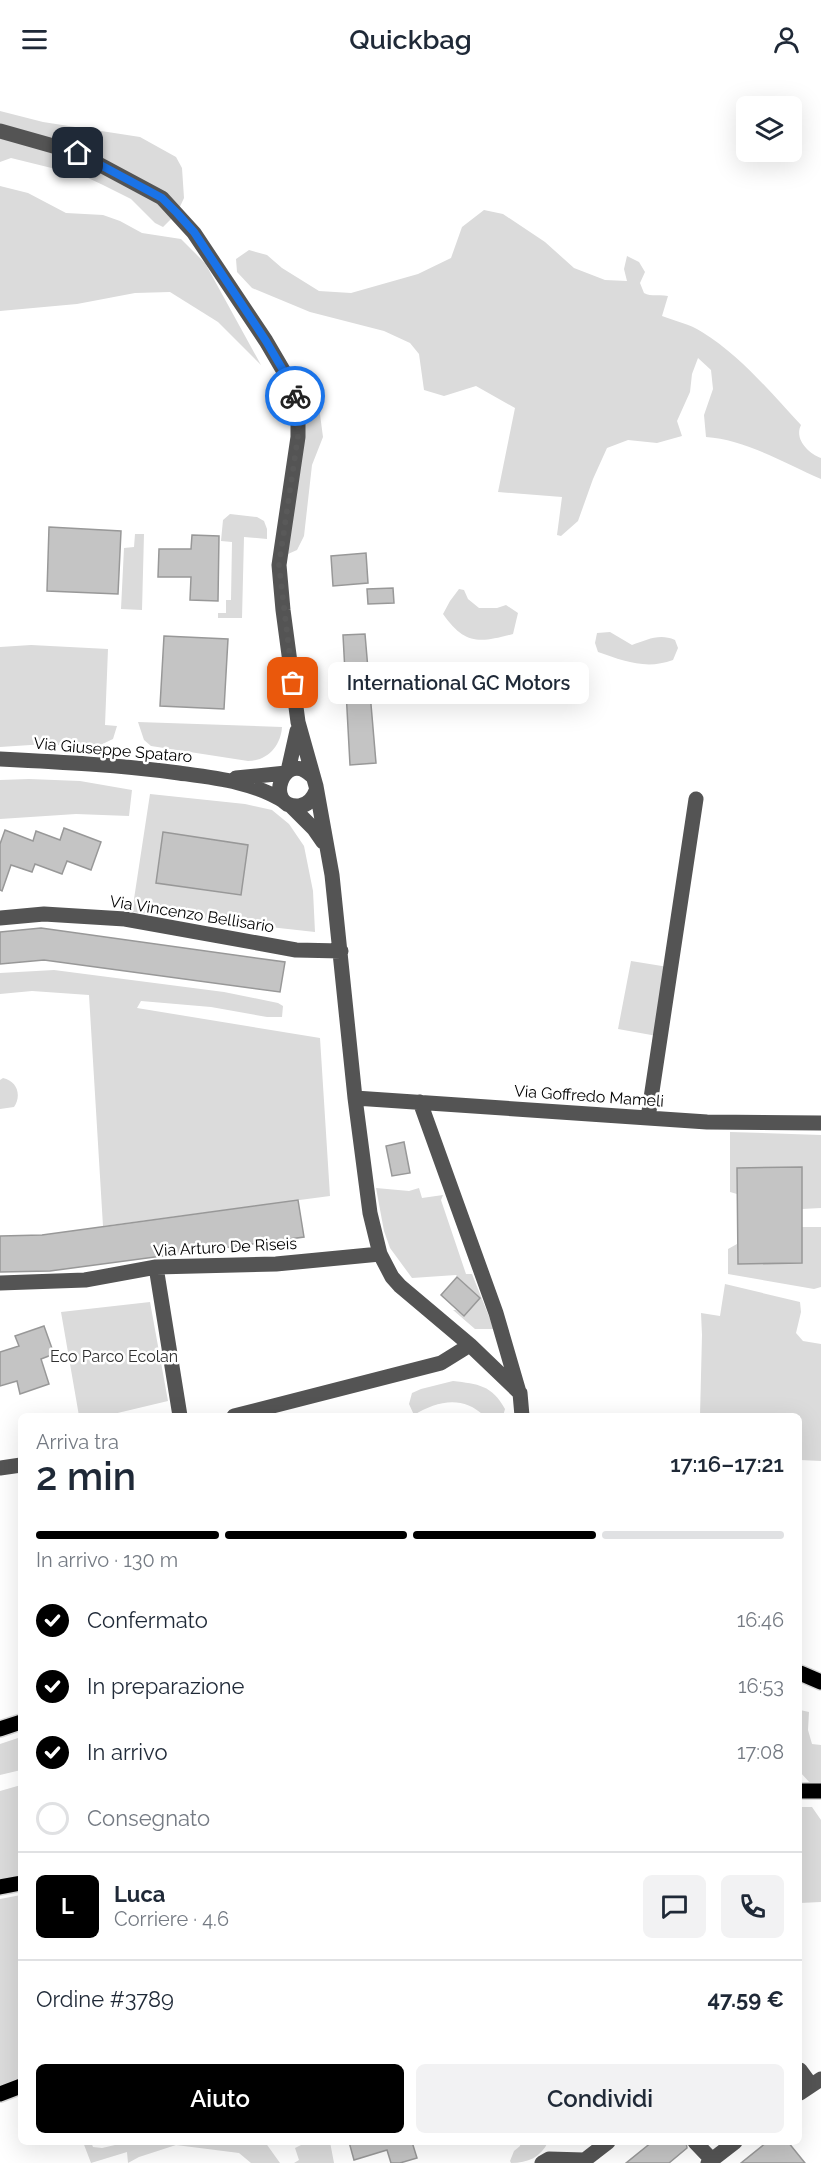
<!DOCTYPE html>
<html lang="it">
<head>
<meta charset="utf-8">
<style>
	body { margin:0; font-family:Raleway,sans-serif; background:#f2f2f3; color:#1f2937; height:100vh; display:flex; flex-direction:column; font-size:22px; white-space:nowrap }
	* { box-sizing:border-box; margin:0 }
	p { font-size:20px; color:#747a83 }
	.icon { flex:none; width:33px; height:33px; fill:none; stroke:currentColor; stroke-width:2; stroke-linecap:round; stroke-linejoin:round }
	.map { position:relative; flex:1; overflow:hidden }
	.panel { position:absolute; left:18px; top:1335px; width:784px; height:732px; display:flex; flex-direction:column; background:#fff; border-radius:9px; box-shadow:0 6px 24px #0002 }
	.panel>* { flex:none }
	.controls { position:absolute; left:736px; top:18px; display:grid; gap:12px }
	.controls a { display:grid; place-items:center; width:66px; height:66px; border-radius:9px; background:#fff; box-shadow:0 6px 24px #0002; font-size:30px }
	.pin { position:absolute; display:grid; place-items:center; width:51px; height:51px; color:#fff; margin:-26px; border-radius:12px; box-shadow:0 3px 9px #0006 }
	.courier { position:absolute; display:grid; place-items:center; width:60px; height:60px; margin:-30px; border:4px solid #1a73e8; border-radius:50%; background:#fff; color:#222; box-shadow:0 2px 8px #0007 }
	.bubble { position:absolute; height:42px; border-radius:9px; background:#fff; box-shadow:0 6px 24px #0002; font-size:20px; font-weight:600; line-height:42px; text-align:center }
	.overview em { font-style:normal; font-weight:600 }
	.overview div { display:flex; flex-direction:column-reverse }
	.overview { display:flex; align-items:center; justify-content:space-between; height:102px; padding:0 18px }
	h1 { font-size:39px; font-weight:600; line-height:45px }
	.bar { display:grid; grid-template-columns:repeat(4,1fr); gap:9px 6px; align-content:center; height:72px; padding:0 18px }
	.bar i { height:8px; border-radius:4px; background:#e0e1e3 }
	.bar .on { background:#000 }
	.bar p { grid-column:span 4 }
	.line { display:flex; align-items:center; gap:15px; padding:0 18px; border-top:2px solid #e0e1e3 }
	.line div { flex:1 }
	.round { display:grid; place-items:center; flex:none; width:63px; height:63px; border-radius:9px; background:#f2f2f3 }
	ol { padding:0 18px; list-style:none }
	li { display:flex; align-items:center; gap:18px; height:66px }
	li p { margin-inline-start:auto }
	li .icon { padding:6px; border-radius:50%; background:#000; color:#fff; stroke-width:4 }
	li:last-child { color:#747a83 }
	li i { width:33px; height:33px; border:3px solid #e0e1e3; border-radius:50% }
	.action { display:flex; gap:12px; margin-top:auto; padding:12px 18px }
	.action a { flex:1; height:69px; border-radius:9px; background:#000; color:#fff; font-size:24px; font-weight:600; line-height:69px; text-align:center }
	.action a+a { background:#f2f2f3; color:#1f2937 }
	header { display:flex; justify-content:space-between; align-items:center; height:78px; padding:0 18px; background:#fff; font-size:27px; font-weight:600 }
	.map>svg:first-child { display:block }
	.green { fill:#dbdbdb }
	.building { fill:#c4c4c4; stroke:#989898; stroke-width:1.5 }
	.lines { fill:none; stroke-linecap:round; stroke-linejoin:round }
	.major-casing { stroke:#dbdbdb; stroke-width:18 }
	.minor { stroke:#545454; stroke-width:15 }
	.major { stroke:#000; stroke-width:15 }
	.done { stroke:#595959; stroke-width:6; stroke-dasharray:0 10.8 }
	.route { stroke:#1a73e8; stroke-width:8 }
	.labels { text-anchor:middle; dominant-baseline:central; stroke-width:5; stroke-linejoin:round; paint-order:stroke }
	.street-label { font-size:16px; fill:#000; stroke:#fff }
	.park-label { font-size:16px; fill:#323232; stroke:#fff }
</style>
</head>
<body>
<header><svg class="icon" aria-label="menu" viewBox="0 0 24 24"><path d="M4 6h16M4 12h16M4 18h16"/></svg>Quickbag<svg class="icon" aria-label="person" viewBox="0 0 24 24"><circle cx="12" cy="8" r="4"/><path d="M4 21q1-7 8-7t8 7"/></svg></header>
<div class="map">
<svg width="821" height="2085" viewBox="0 0 821 2085">
	<rect width="100%" height="100%" fill="#fff"/>
	<path class="green" d="M0,33l43,11 97,15 36,20 6,11 2,30 -7,15 -14,14 -8,-4 -24,-24 -28,-14 -19,-9 -73,-18 -11,4z
		M0,108l28,7 38,20 37,2 17,6 22,12 39,6 24,24 56,102 -43,-43 -48,-30 -35,1 -58,11 -77,7z
		M484,132l19,4 42,28 29,26 31,12 22,1 -3,-12 3,-13 12,6 6,10 -5,11 4,10c7,4 16,1 24,3l-6,20c13,5 28,8 40,16 40,25 67,59 99,93 -7,14 7,28 20,33v21c-35,-15 -77,-40 -115,-42l-2,-22 9,-26 -2,-19 -13,-12 -6,16 -2,18 -13,29 5,15 -25,7 -29,-3 -21,8 -14,31 -15,42 -17,15 -4,-1 5,-38 -64,-5 17,-84 -39,-22 -32,10 -20,-6 -5,-36 -9,-11 -26,-12 -74,-19 -58,-24 -15,-16 -1,-13 13,-9 18,5 15,13 37,23 32,2 67,-19 33,-16 11,-31z
		M306,302l5,3 6,9 6,45 -11,28 -8,71 -7,14 -9,4 10,-164 1,-8z
		M230,436l27,3 7,4 3,8v10l-23,-2 -2,81h-24v-5h8v-13h5l1,-58 -11,-1 2,-21z
		M135,456h9l-2,76 -21,-1 3,-61 10,-1z
		M459,511l5,1 4,9 11,9h18l9,-3 12,8 -5,21c-34,9 -48,11 -70,-20l7,-13z
		M610,554l22,13c15,-5 27,-12 43,-5l3,8 -5,12c-27,10 -49,1 -75,-8l-3,-9 2,-10z
		M31,567l77,4 -3,76 12,1 -4,13 -19,9 -48,-4 -46,3v-100z
		M138,644l144,5c-1,18 -14,34 -34,34l-97,-15 -7,-6z
		M29,701l51,2 52,9 -3,26 -53,-2 -76,5v-39z
		M150,716l95,10 27,6 17,14 15,22 9,45 2,41 -183,-20z
		M631,883l37,6 -11,69 -39,-7z
		M54,892l170,22 54,11 5,3 -1,11h-15l-56,-10 -70,-6 -4,7 183,30 10,158 -227,30 -14,-231 -57,-4 -32,3v-21z
		M3,1000c14,3 19,17 11,29l-14,2v-29z
		M730,1054l91,3v73l-19,1 -1,-42 -64,1v26l-7,-2z
		M376,1110l33,3 10,-3 3,10 21,-3 -2,5 25,74h6l22,55h-19l-22,-19h3l8,6 16,-18 -24,-23 -44,3 -22,-30 -6,-17z
		M802,1149h19v60l-7,2 -86,-15v-25l9,-5 1,20 64,-1z
		M725,1206l75,18 1,10 -5,21 7,8 18,3v117l-21,-1v-44h-100l2,-81 -1,-22 19,3z
		M150,1224l18,99 -63,15h-26l-18,-104z
		M453,1303c25,3 39,4 52,28l-2,7h-19c-21,-21 -47,-15 -70,-1l-5,-11 3,-11 9,-4z
		M800,1632l9,2 -1,18 4,14 9,1v38l-10,1 -11,-12z
		M21,1659v33l-21,5v-31z
		M21,1707v96l-21,4v-94z
		M800,1729h12l9,13v82l-21,1z
		M21,1817v184l-21,9v-189z
		M83,2064h8l2,5 9,1 26,-6h137l15,21h-29l-12,-10 -63,-8 -37,12 -11,6 -1,-11 -36,11z
		M307,2064h23l4,21h-40l5,-3 -4,-12z
		M521,2064h27c-7,15 -20,21 -37,21l-1,-2 4,-10 6,-5z"/>
	<path class="building" d="M49,449l72,4 -3,63 -71,-3z
		M192,457l27,1 -1,65 -28,-1 1,-23h-33l1,-28h32z
		M366,475l2,30 -35,3 -2,-30z
		M393,510l1,15 -26,1 -1,-15z
		M365,556l11,129 -26,2 -7,-130z
		M164,558l64,3 -4,70 -64,-3z
		M64,750l37,14 -10,28 -24,-9 -5,13 -27,-10 -3,8 -21,-7 -9,26 -2,-1v-46l5,-14 28,11 3,-10 24,9z
		M163,754l85,13 -7,50 -85,-12z
		M41,850l244,34 -5,30 -236,-32 -44,4v-32z
		M404,1064l6,31 -18,3 -6,-30z
		M802,1089v96l-64,1 -1,-96z
		M298,1122l6,37 -254,34 -50,1v-36l42,-1z
		M457,1199l23,21 -16,18 -23,-21z
		M44,1248l10,28 -13,5 8,25 -29,10 -3,-13 -17,5v-34l19,-6 -4,-10z
		M349,2064h63l5,16 -17,5h-9l-4,-13 -33,10z
		M652,2064h34l1,6 -18,15h-43z
		M767,2064h21l17,21h-64z"/>
	<g class="lines">
		<defs>
			<path id="major" d="M800,1595l21,9
				M0,1651l21,-7
				M800,1713h21
				M0,1809l21,-4
				M0,2016l21,-8"/>
		</defs>
		<use href="#major" class="major-casing"/>
		<path class="minor" d="M0,53l78,22 84,45 32,35 72,108 24,41 8,26v29l-19,128 4,45 15,112 18,64 16,89 23,223 15,115 10,41 12,23 8,9 70,59 50,48 2,23
			M0,681c60,3 120,6 179,14 37,5 75,9 106,29
			M288,693l9,-40
			M312,698c-29,-29 -49,33 -13,30 9,-1 14,-7 17,-15
			M236,700l50,-5
			M290,727l24,24 9,13
			M0,840l44,-4 81,5 171,31 45,1
			M355,1020l352,24 114,1
			M420,1024l76,211 23,79
			M648,1040l48,-319
			M156,1189l24,149
			M0,1205l85,-3 71,-13 120,-3 104,-10
			M234,1338l207,-53 29,-18
			M0,1390l21,-3
			M800,1992l11,15
			M800,2015l21,-14
			M695,2064l17,18
			M542,2085l7,-4 35,1
			M581,2085l27,-21
			M708,2085l27,-21"/>
		<use href="#major" class="major"/>
	</g>
	<g class="lines">
		<path class="done" d="M293,605l-14,-118 19,-129v-28l-3,-12"/>
		<path class="route" d="M78,75l84,45 15,15 17,19 72,109 24,41 5,14"/>
	</g>
	<g class="labels">
		<g class="street-label">
			<text transform="translate(113 672) rotate(5)">Via Giuseppe Spataro</text>
			<text transform="translate(192 836) rotate(9)">Via Vincenzo Bellisario</text>
			<text transform="translate(589 1018) rotate(4)">Via Goffredo Mameli</text>
			<text transform="translate(225 1169) rotate(-3)">Via Arturo De Riseis</text>
		</g>
		<g class="park-label">
			<text x="114" y="1278">Eco Parco Ecolan</text>
		</g>
	</g>
</svg>
<div class="controls">
<a><svg class="icon" aria-label="layers" viewBox="0 0 24 24"><path d="M12 4l9 5-9 5-9-5zM3 14l9 5 9-5"/></svg></a>
</div>
<div class="pin" style="left:293px;top:605px;background:#ea580c"><svg class="icon" aria-label="bag" viewBox="0 0 24 24"><path d="M5 8h14l-1 12H6zM9 8a3 3 0 0 1 6 0"/></svg></div>
<div class="pin" style="left:78px;top:75px;background:#1f2937"><svg class="icon" aria-label="home" viewBox="0 0 24 24"><path d="M3 11l9-7 9 7M6 9v11h12V9"/></svg></div>
<div class="courier" style="left:295px;top:318px"><svg class="icon" aria-label="bike" viewBox="0 0 24 24"><circle cx="6" cy="16" r="4"/><circle cx="18" cy="16" r="4"/><path d="M6 16l4-8h5l3 8M10 8l3 8H6M13 5h3"/></svg></div>
<div class="bubble" style="left:328px;top:584px;width:261px">International GC Motors</div>
<section class="panel">
<div class="overview"><div><h1>2 min</h1><p>Arriva tra</p></div><em>17:16–17:21</em></div>
<div class="bar"><i class="on"></i><i class="on"></i><i class="on"></i><i></i><p>In arrivo · 130 m</p></div>
<ol>
<li><svg class="icon" aria-label="check" viewBox="0 0 24 24"><path d="M5 12l5 5 9-10"/></svg>Confermato<p>16:46</p></li>
<li><svg class="icon" aria-label="check" viewBox="0 0 24 24"><path d="M5 12l5 5 9-10"/></svg>In preparazione<p>16:53</p></li>
<li><svg class="icon" aria-label="check" viewBox="0 0 24 24"><path d="M5 12l5 5 9-10"/></svg>In arrivo<p>17:08</p></li>
<li><i></i>Consegnato</li>
</ol>
<div class="line" style="height:108px"><b class="round" style="background:#000;color:#fff">L</b><div><b>Luca</b><p>Corriere · 4.6</p></div><a class="round"><svg class="icon" aria-label="chat" viewBox="0 0 24 24"><path d="M4 5h16v11H9l-5 4z"/></svg></a><a class="round"><svg class="icon" aria-label="phone" viewBox="0 0 24 24"><path d="M5 4h4l2 5-3 2q2 4 5 5l2-3 5 2v4C11 20 4 13 5 4z"/></svg></a></div>
<div class="line" style="height:78px"><div>Ordine #3789</div><b>47.59 €</b></div>
<div class="action"><a>Aiuto</a><a>Condividi</a></div>
</section>
</div>
</body>
</html>
